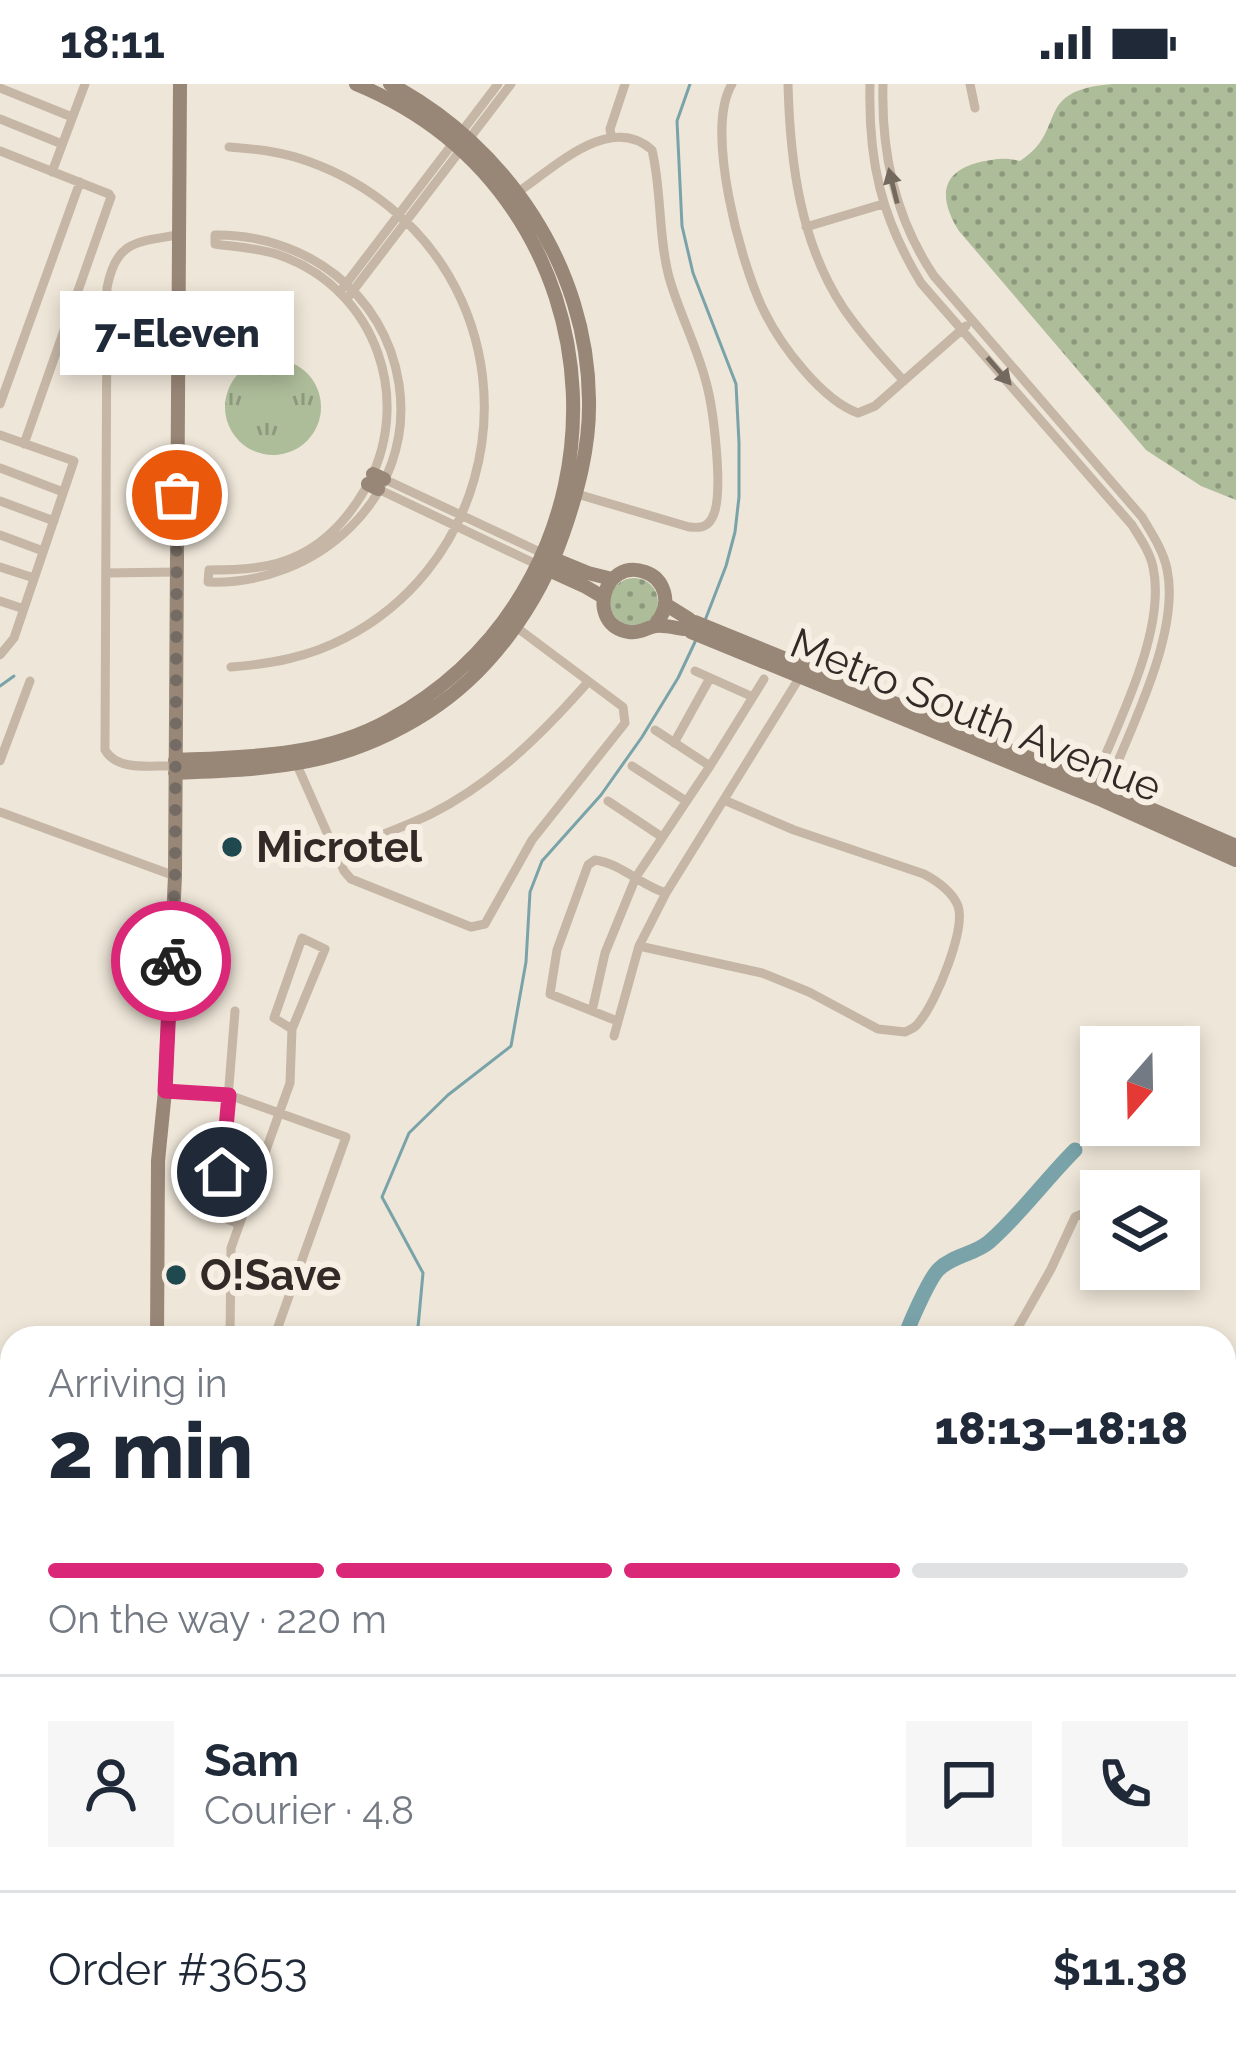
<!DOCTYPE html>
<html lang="en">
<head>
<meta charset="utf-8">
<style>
	body { margin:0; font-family:Raleway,sans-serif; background:#f6f6f7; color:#1f2937; height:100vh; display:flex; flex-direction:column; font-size:45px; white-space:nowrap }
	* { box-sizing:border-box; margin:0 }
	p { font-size:39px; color:#747a83 }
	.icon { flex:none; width:66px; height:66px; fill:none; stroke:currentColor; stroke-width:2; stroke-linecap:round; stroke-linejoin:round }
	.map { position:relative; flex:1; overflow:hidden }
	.drawer { position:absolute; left:0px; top:1242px; width:1236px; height:747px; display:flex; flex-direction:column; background:#fff; border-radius:36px 36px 0 0; box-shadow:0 6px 18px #0003 }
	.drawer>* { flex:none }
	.needle { width:78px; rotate:200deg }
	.controls { position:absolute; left:1080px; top:942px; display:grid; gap:24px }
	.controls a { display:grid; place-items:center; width:120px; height:120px; border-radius:0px; background:#fff; box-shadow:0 6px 18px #0003; font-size:60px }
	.pin { position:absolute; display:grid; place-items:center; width:102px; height:102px; color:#fff; margin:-51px; border:6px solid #fff; border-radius:50%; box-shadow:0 3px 12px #0007 }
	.courier { position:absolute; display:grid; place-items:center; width:120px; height:120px; margin:-60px; border:9px solid #db2777; border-radius:50%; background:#fff; color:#222; box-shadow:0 3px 15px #0007 }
	.bubble { position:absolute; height:84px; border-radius:0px; background:#fff; box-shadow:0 6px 18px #0003; font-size:39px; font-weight:800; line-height:84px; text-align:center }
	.summary em { font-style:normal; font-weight:800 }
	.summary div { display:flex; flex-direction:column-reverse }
	.summary { display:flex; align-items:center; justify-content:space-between; height:204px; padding:0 48px }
	h1 { font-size:78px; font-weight:800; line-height:90px }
	.bar { display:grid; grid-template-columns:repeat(4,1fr); gap:18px 12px; align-content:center; height:144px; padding:0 48px }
	.bar i { height:15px; border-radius:9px; background:#e0e1e3 }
	.bar .current { background:#db2777 }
	.bar p { grid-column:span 4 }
	.line { display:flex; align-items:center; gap:30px; padding:0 48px; border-top:3px solid #e0e1e3 }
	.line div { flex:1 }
	.round { display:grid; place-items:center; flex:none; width:126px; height:126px; border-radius:0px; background:#f6f6f7 }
	.status { display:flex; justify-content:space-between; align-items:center; height:84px; padding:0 60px; background:#fff; direction:ltr }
	.status svg { height:33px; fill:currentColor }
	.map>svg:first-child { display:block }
	.grass { fill:url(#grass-dots) }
	.park { fill:url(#park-tufts) }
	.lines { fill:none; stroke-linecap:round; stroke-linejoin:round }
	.stream { stroke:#79a3a9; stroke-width:3 }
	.river { stroke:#79a3a9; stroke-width:15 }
	.street { stroke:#c5b6a5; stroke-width:9 }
	.secondary { stroke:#988677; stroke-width:14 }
	.oneway { fill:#74695f }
	.done { stroke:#746c64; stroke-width:12; stroke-dasharray:0 21.6 }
	.route { stroke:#db2777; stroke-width:15 }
	.poi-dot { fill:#1f484f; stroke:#f7efe3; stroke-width:4.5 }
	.labels { text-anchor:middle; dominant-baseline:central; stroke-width:12; stroke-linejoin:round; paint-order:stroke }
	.street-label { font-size:42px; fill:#322a26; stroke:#f7efe3 }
	.poi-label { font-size:42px; font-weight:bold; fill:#322a26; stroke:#f7efe3; text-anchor:start }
</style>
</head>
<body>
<div class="status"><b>18:11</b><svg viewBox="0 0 49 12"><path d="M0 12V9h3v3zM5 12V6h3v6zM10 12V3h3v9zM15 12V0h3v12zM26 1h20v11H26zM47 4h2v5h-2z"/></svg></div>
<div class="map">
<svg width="1236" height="1988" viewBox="0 0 1236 1988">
	<defs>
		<pattern id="grass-dots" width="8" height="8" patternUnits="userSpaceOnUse" patternTransform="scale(3)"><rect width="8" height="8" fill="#adbc99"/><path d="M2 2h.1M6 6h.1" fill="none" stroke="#8d997d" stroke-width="1.8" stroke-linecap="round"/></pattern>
		<pattern id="park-tufts" width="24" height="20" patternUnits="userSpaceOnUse" patternTransform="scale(3)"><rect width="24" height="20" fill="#adbc99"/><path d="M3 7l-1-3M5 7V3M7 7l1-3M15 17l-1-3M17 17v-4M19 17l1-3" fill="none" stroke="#8d997d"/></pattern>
	</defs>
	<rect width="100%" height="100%" fill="#eee6d8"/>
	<path class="grass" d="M1113,0h123v416l-35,-14 -55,-36 -187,-219c-20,-32 -20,-59 21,-69 16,-3 25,-5 40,-1 49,-31 11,-71 93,-77z
		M610 518a24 24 0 1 1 48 0a24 24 0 1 1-48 0Z"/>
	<path class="park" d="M225 323a48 48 0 1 1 96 0a48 48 0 1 1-96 0Z"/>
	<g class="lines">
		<path class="stream" d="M690,0l-13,37 5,105 11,47 43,111 3,59v54l-4,35 -9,34 -22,57
			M0,602l14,-10
			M417,1254l6,-65 -41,-76 27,-64 39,-38 63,-49 15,-84 4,-70 12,-31 59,-66 41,-58 36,-59 17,-36
			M385,1977l24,11"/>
		<path class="river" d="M905,1254c3,-12 25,-61 34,-69 13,-13 36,-15 50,-27 32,-28 56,-62 86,-92
			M567,1977l2,11"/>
		<path class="street" d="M732,0c-28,45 9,181 32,227 17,35 58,89 94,102l17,-7 91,-80
			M788,0c2,78 12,159 56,225 18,26 39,49 60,72
			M870,0c-2,77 11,133 51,199l211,242c8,13 18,27 21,42 14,63 -36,158 -60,217
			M883,0c-2,69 12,134 51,192l208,241c10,17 21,33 25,52 14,65 -39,164 -63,226
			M970,0l5,24
			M0,4l72,29
			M0,35l62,25
			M611,51l-1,-6 15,-45
			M229,63c28,2 55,5 81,15 58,21 108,61 139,114 74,127 28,294 -104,362 -36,19 -74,26 -114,29
			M0,67l109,43 2,3 -87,247
			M52,88l33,-88
			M518,108c36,-24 92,-80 134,-42 10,42 6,86 17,127 10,36 28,69 37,105 7,25 19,115 6,136 -5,10 -13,10 -23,9l-112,-33
			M806,143l77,-23
			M215,151c89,-1 170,57 184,149 17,113 -82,202 -191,198l1,-12c30,0 62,-1 90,-15 29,-14 49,-37 65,-64 52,-88 13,-202 -85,-236 -20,-7 -43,-8 -64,-11z
			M342,205l156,-205
			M349,212l162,-212
			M0,320l80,-222
			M0,351l74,26 -60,177 -14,17
			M0,384l63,24
			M384,395l158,74
			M378,405l158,75
			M0,417l54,20
			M0,451l43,16
			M0,483l34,11
			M106,489l70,-1
			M0,517l24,8
			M695,587l58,26
			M655,646l55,36
			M674,659l36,-65
			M0,677l30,-80
			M297,681l47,106 7,8 120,48 14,-3 47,-84 93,-117 -2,-16 -107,-80
			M175,682c-23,-1 -57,6 -70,-16l2,-462c9,-48 30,-46 71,-53
			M632,682l54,35
			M608,717l54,36
			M0,728l175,64
			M335,769c32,-13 65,-24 96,-39 62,-31 111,-80 157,-132
			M639,862l123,27 47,19 69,37 27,3c8,-4 10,-4 15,-11 16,-19 46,-92 38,-115 -6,-15 -21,-25 -34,-32l-130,-44 -70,-30
			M235,927l-16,200 1,5 19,8
			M592,927l13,-58 31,-76 74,-111 54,-87
			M612,935l-62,-25 7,-44 31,-85 7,-5c27,4 45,25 71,33
			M614,952l25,-90 27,-53 137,-221
			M165,1007l64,4 117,42 -72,201
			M230,1254l1,-90 59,-165 2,-54 33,-80 -23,-11 -28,80 18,11
			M1012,1254l39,-69 24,-52 7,-3 19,4
			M1224,1307l12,2
			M0,1416l12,5
			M611,1977l6,11
			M700,1977l4,11
			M760,1988l3,-11
			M835,1988l3,-11"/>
		<path class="secondary" d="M373,390l11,5
			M368,400l10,5
			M549,473l39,16 24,6
			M542,483l44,20 17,10
			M665,520l24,15
			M695,538l398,162 143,62
			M654,542c9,-10 14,-21 10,-34 -3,-10 -10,-17 -19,-20 -42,-15 -60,53 -16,60 11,2 18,-5 27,-6 9,-1 20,2 28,3
			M691,548l411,168 134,60
			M175,676c73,-3 148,-3 214,-40 258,-142 243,-523 -33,-636
			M175,689c98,-4 167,-6 253,-61 63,-40 111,-109 135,-178 15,-43 27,-88 26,-134 -1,-133 -83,-255 -199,-316
			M157,1254l1,-177 7,-70 10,-215 5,-792
			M68,1988l4,-11"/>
	</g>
	<defs><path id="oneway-solid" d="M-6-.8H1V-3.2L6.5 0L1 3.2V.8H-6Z" transform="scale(3)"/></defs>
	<g class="oneway">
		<use href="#oneway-solid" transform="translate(893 102) rotate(-104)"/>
		<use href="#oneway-solid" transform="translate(999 287) rotate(49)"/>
	</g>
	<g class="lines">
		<path class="done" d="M171,877l4,-85 2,-381"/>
		<path class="route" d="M171,877l-6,130 64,4 -7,77"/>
	</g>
	<g class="poi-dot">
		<circle cx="232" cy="763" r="12"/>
		<circle cx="176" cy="1191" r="12"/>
	</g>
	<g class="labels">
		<g class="street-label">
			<text transform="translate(976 631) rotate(22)">Metro South Avenue</text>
		</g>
		<g class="poi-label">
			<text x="256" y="763">Microtel</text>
			<text x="200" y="1191">O!Save</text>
		</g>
	</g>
</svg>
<div class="controls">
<a><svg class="needle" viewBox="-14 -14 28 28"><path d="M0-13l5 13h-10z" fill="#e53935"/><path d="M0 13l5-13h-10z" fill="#747a83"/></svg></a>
<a><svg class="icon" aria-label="layers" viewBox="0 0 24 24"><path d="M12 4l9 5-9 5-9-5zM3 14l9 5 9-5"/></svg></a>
</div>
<div class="pin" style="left:177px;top:411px;background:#ea580c"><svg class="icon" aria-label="bag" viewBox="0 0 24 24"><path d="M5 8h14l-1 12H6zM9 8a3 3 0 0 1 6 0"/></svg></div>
<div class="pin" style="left:222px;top:1088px;background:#1f2937"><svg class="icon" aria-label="home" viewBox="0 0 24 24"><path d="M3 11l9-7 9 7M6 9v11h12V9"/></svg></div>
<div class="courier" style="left:171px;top:877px"><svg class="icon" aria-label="bike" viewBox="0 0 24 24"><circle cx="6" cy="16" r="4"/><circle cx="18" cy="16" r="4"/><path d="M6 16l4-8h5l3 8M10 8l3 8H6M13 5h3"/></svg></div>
<div class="bubble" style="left:60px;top:207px;width:234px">7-Eleven</div>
<section class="drawer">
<div class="summary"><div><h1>2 min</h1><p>Arriving in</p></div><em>18:13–18:18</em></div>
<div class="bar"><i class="current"></i><i class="current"></i><i class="current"></i><i></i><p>On the way · 220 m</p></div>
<div class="line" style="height:216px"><a class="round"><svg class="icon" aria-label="person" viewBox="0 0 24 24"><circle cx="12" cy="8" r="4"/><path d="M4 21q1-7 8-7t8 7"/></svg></a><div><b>Sam</b><p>Courier · 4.8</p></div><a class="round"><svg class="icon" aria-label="chat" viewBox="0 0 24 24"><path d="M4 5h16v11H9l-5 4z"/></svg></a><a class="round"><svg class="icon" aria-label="phone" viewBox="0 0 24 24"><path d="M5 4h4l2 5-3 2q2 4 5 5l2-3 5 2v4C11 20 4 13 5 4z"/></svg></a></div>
<div class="line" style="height:156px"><div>Order #3653</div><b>$11.38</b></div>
</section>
</div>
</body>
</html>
